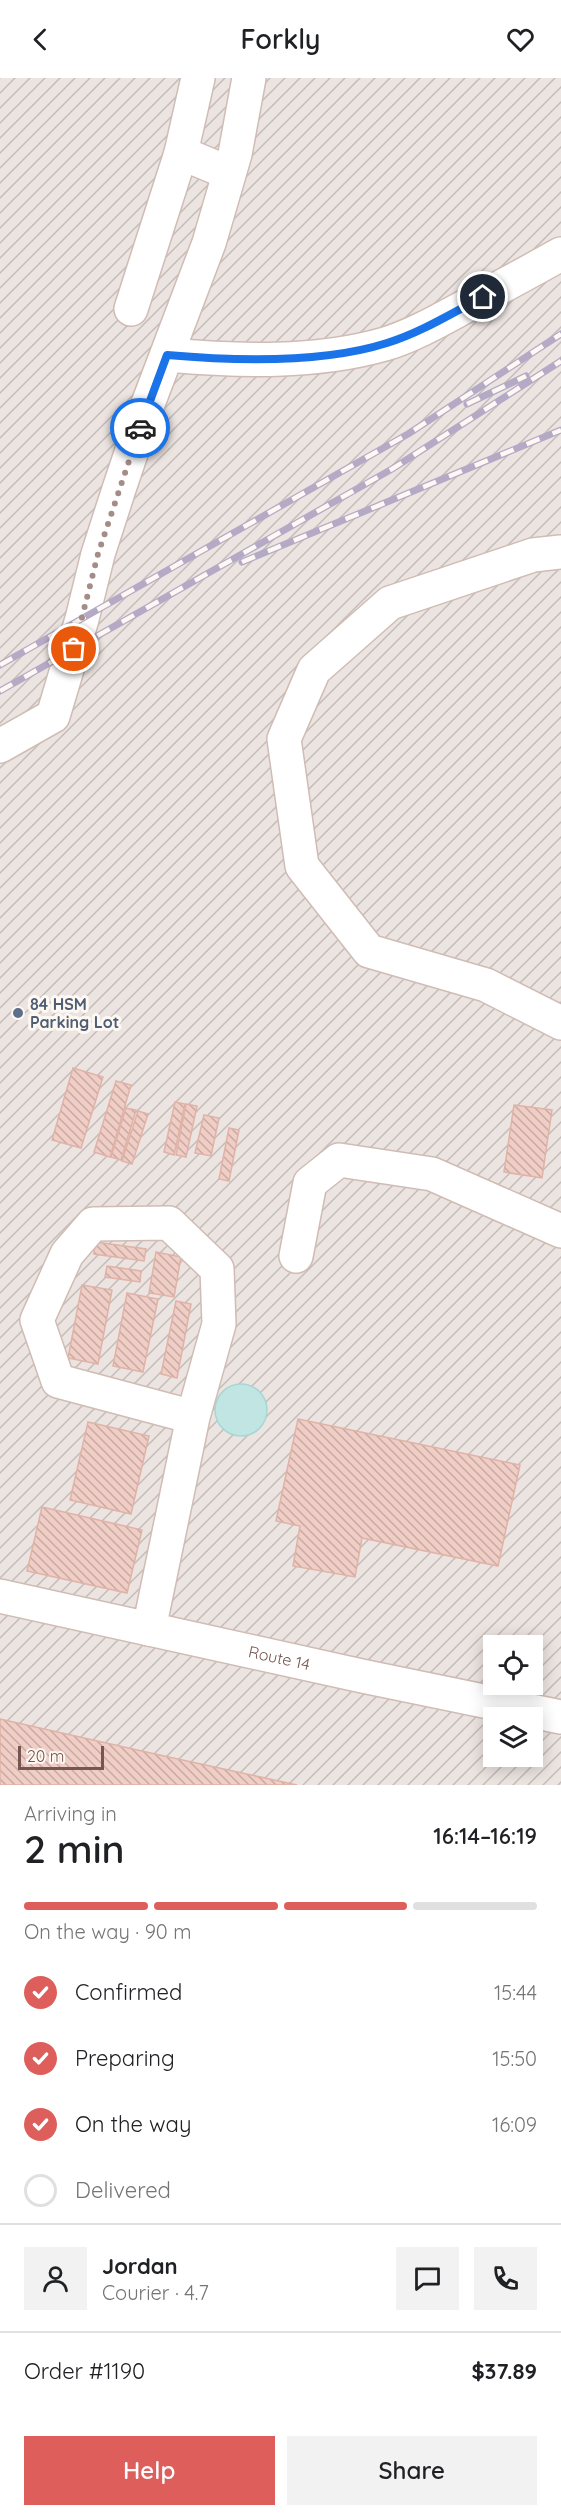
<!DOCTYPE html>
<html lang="en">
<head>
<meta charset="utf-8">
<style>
	body { margin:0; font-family:Quicksand,sans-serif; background:#f2f2f2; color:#202124; height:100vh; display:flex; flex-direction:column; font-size:22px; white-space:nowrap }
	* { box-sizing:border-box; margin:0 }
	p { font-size:20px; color:#757577 }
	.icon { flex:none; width:33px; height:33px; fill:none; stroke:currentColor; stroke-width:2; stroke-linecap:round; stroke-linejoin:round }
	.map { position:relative; height:1707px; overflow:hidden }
	.panel { display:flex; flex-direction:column; background:#fff; flex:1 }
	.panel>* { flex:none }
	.controls { position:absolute; left:483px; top:1557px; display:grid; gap:12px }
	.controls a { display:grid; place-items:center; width:60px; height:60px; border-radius:0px; background:#fff; box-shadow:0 3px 15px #0003; font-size:30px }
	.scale { position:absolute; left:18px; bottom:15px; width:86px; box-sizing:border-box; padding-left:6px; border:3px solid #765650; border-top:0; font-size:16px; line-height:21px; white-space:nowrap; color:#765650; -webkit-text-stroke:4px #fef8f3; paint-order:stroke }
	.pin { position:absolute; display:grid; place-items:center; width:51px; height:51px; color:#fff; margin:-26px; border:3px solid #fff; border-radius:50%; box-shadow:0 2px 6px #0007 }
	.courier { position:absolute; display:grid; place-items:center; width:60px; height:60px; margin:-30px; border:4px solid #1a73e8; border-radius:50%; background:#fff; color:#222; box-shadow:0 2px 8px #0007 }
	.headline em { font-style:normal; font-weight:600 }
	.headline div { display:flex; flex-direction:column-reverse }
	.headline { display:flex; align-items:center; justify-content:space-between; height:102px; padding:0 24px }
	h1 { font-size:39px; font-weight:600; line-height:45px }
	.bar { display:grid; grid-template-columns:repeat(4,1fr); gap:9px 6px; align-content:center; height:72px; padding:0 24px }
	.bar i { height:8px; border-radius:4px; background:#e0e0e0 }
	.bar .current { background:#dd5e5b }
	.bar p { grid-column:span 4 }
	.line { display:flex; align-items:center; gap:15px; padding:0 24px; border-top:2px solid #e0e0e0 }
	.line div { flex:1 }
	.round { display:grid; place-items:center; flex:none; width:63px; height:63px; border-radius:0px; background:#f2f2f2 }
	ol { padding:0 24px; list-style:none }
	li { display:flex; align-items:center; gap:18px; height:66px }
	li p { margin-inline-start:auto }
	li .icon { padding:6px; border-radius:50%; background:#dd5e5b; color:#fff; stroke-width:4 }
	li:last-child { color:#757577 }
	li i { width:33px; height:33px; border:3px solid #e0e0e0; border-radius:50% }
	.primary-button { display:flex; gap:12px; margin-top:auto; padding:12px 24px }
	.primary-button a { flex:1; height:69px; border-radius:0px; background:#dd5e5b; color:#fff; font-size:24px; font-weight:600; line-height:69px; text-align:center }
	.primary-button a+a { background:#f2f2f2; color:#202124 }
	header { display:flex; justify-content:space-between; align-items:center; height:78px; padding:0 24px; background:#fff; font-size:27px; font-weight:600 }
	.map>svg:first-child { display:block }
	.industrial { fill:url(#industrial-furrows); fill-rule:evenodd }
	.water { fill:#c1e5e3; stroke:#a8d6d4; stroke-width:1.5 }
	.building { fill:url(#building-back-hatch); stroke:#e1b2a7; stroke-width:1.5 }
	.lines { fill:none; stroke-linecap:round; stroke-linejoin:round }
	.minor-casing { stroke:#d0bcb4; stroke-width:36 }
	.minor { stroke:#fff; stroke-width:33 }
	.rail-casing { stroke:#b4aac6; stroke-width:7 }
	.rail { stroke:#fef8f3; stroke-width:4.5; stroke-dasharray:14; stroke-linecap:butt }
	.done { stroke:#a58d87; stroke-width:6; stroke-dasharray:0 10.8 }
	.route { stroke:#1a73e8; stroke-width:8 }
	.service-dot { fill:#5c6f8a; stroke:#fef8f3; stroke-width:2 }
	.labels { text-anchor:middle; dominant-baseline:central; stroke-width:6; stroke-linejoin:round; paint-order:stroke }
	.service-label { font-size:16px; font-weight:bold; fill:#4e5e75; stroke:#fef8f3; text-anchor:start }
	.street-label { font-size:16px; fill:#765650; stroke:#fef8f3 }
</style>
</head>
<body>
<header><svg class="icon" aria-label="back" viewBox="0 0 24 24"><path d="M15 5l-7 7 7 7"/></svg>Forkly<svg class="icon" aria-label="heart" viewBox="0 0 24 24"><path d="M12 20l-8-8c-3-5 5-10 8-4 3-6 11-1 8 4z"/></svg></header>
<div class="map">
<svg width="561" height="1707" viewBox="0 0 561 1707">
	<defs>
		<pattern id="industrial-furrows" width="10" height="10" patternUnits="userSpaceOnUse" patternTransform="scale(1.5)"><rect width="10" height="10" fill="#ece4e1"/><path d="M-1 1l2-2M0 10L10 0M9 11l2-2" fill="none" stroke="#c4bcb9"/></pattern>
		<pattern id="building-back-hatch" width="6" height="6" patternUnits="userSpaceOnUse" patternTransform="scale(1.5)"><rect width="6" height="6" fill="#f0cec6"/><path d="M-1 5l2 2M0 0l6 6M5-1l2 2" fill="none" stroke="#c7aaa3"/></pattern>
	</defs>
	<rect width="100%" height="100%" fill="#fcf3ec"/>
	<path class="industrial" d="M0,0h561v1707h-561zM494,1568h38v38h-38zM494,1640h38v38h-38z"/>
	<path class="water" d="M215 1332a26 26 0 1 1 52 0a26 26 0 1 1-52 0Z"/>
	<path class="building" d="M73,990l30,9 -22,71 -29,-8z
		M116,1003l15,4 -21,72 -16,-5z
		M175,1024l10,2 -11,51 -10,-3z
		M186,1026l11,2 -11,51 -10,-2z
		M514,1027l38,5 -10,68 -38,-6z
		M126,1030l10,2 -15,50 -10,-3z
		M138,1033l10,3 -16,50 -10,-3z
		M204,1037l15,3 -8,38 -16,-3z
		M229,1050l10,2 -10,51 -10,-2z
		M95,1164l51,7 -2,12 -50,-7z
		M156,1174l25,5 -7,40 -25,-4z
		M107,1188l34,5 -1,11 -35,-5z
		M82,1207l30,5 -14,74 -30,-6z
		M127,1215l31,6 -15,73 -30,-6z
		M176,1223l15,3 -14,74 -16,-4z
		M298,1341l222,46 -22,101 -136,-28 -7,39 -62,-11 7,-40 -24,-5z
		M88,1344l61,14 -18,78 -61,-14z
		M42,1429l100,23 -15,63 -100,-22z
		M0,1641l155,35 142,31h-297z"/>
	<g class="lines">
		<defs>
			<g id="minor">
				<path d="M181,75l17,-75"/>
				<path d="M131,231l50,-156 48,20"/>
				<path d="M167,277c72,6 148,9 218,-11 27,-8 55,-24 79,-37 33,-18 65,-35 97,-53"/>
				<path d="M561,474l-28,3 -143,48 -76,67 -30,69 18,127 67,85 117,34 75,38"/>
				<path d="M0,668l53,-30 29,-97 16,-65 21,-65 27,-80 63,-166 26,-89 14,-76"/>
				<path d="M296,1178l14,-73 29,-23 93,14 129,57"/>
				<path id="s1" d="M0,1518l362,80 199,41"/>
				<path d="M149,1551l44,-212 26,-93 -2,-55 -48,-46 -76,1 -26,30 -30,66 21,61 135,36"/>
			</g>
		</defs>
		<use href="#minor" class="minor-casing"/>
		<use href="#minor" class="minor"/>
		<defs>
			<path id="rail" d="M467,326l59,-28
				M242,484l319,-132
				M0,587l408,-231 153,-100
				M0,613l392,-222 169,-108"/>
		</defs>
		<use href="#rail" class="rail-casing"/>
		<use href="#rail" class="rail"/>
	</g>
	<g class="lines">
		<path class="done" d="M74,571l24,-95 42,-126"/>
		<path class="route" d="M140,350l27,-73c68,6 154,9 220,-12 33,-10 65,-30 96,-46"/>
	</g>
	<circle class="service-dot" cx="18" cy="935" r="6"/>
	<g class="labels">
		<g class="service-label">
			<text x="30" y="926">84 HSM<tspan x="30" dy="18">Parking Lot</tspan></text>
		</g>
		<g class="street-label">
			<text stroke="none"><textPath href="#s1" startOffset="286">Route 14</textPath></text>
		</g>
	</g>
</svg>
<div class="controls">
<a><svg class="icon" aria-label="locate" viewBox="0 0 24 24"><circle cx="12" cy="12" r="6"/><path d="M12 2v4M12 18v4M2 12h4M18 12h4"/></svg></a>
<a><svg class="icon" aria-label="layers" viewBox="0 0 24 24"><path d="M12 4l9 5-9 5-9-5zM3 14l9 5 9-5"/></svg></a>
</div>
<div class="scale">20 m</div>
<div class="pin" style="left:74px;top:571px;background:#ea580c"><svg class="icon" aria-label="bag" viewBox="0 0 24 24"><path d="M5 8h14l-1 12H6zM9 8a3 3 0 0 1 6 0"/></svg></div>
<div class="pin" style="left:483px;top:219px;background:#1f2937"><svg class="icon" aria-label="home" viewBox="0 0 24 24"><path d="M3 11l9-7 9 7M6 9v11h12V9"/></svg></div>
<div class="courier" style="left:140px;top:350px"><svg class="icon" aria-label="car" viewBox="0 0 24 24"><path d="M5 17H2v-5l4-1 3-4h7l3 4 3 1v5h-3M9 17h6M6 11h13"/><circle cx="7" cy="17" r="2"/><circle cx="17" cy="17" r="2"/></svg></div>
</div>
<section class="panel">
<div class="headline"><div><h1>2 min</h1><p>Arriving in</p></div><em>16:14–16:19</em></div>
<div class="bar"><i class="current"></i><i class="current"></i><i class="current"></i><i></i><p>On the way · 90 m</p></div>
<ol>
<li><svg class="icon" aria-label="check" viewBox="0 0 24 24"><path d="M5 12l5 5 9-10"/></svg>Confirmed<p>15:44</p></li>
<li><svg class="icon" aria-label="check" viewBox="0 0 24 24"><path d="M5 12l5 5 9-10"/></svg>Preparing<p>15:50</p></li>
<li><svg class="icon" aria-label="check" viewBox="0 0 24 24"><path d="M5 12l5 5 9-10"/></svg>On the way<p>16:09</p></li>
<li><i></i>Delivered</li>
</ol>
<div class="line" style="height:108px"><a class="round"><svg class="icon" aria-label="person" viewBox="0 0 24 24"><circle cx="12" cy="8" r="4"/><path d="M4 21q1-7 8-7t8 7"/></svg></a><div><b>Jordan</b><p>Courier · 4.7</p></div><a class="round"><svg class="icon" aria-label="chat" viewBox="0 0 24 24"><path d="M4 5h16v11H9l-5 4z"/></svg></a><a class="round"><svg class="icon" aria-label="phone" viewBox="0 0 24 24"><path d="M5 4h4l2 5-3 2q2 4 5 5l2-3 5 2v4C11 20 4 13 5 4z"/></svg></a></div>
<div class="line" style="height:78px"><div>Order #1190</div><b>$37.89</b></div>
<div class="primary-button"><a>Help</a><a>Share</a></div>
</section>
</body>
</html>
